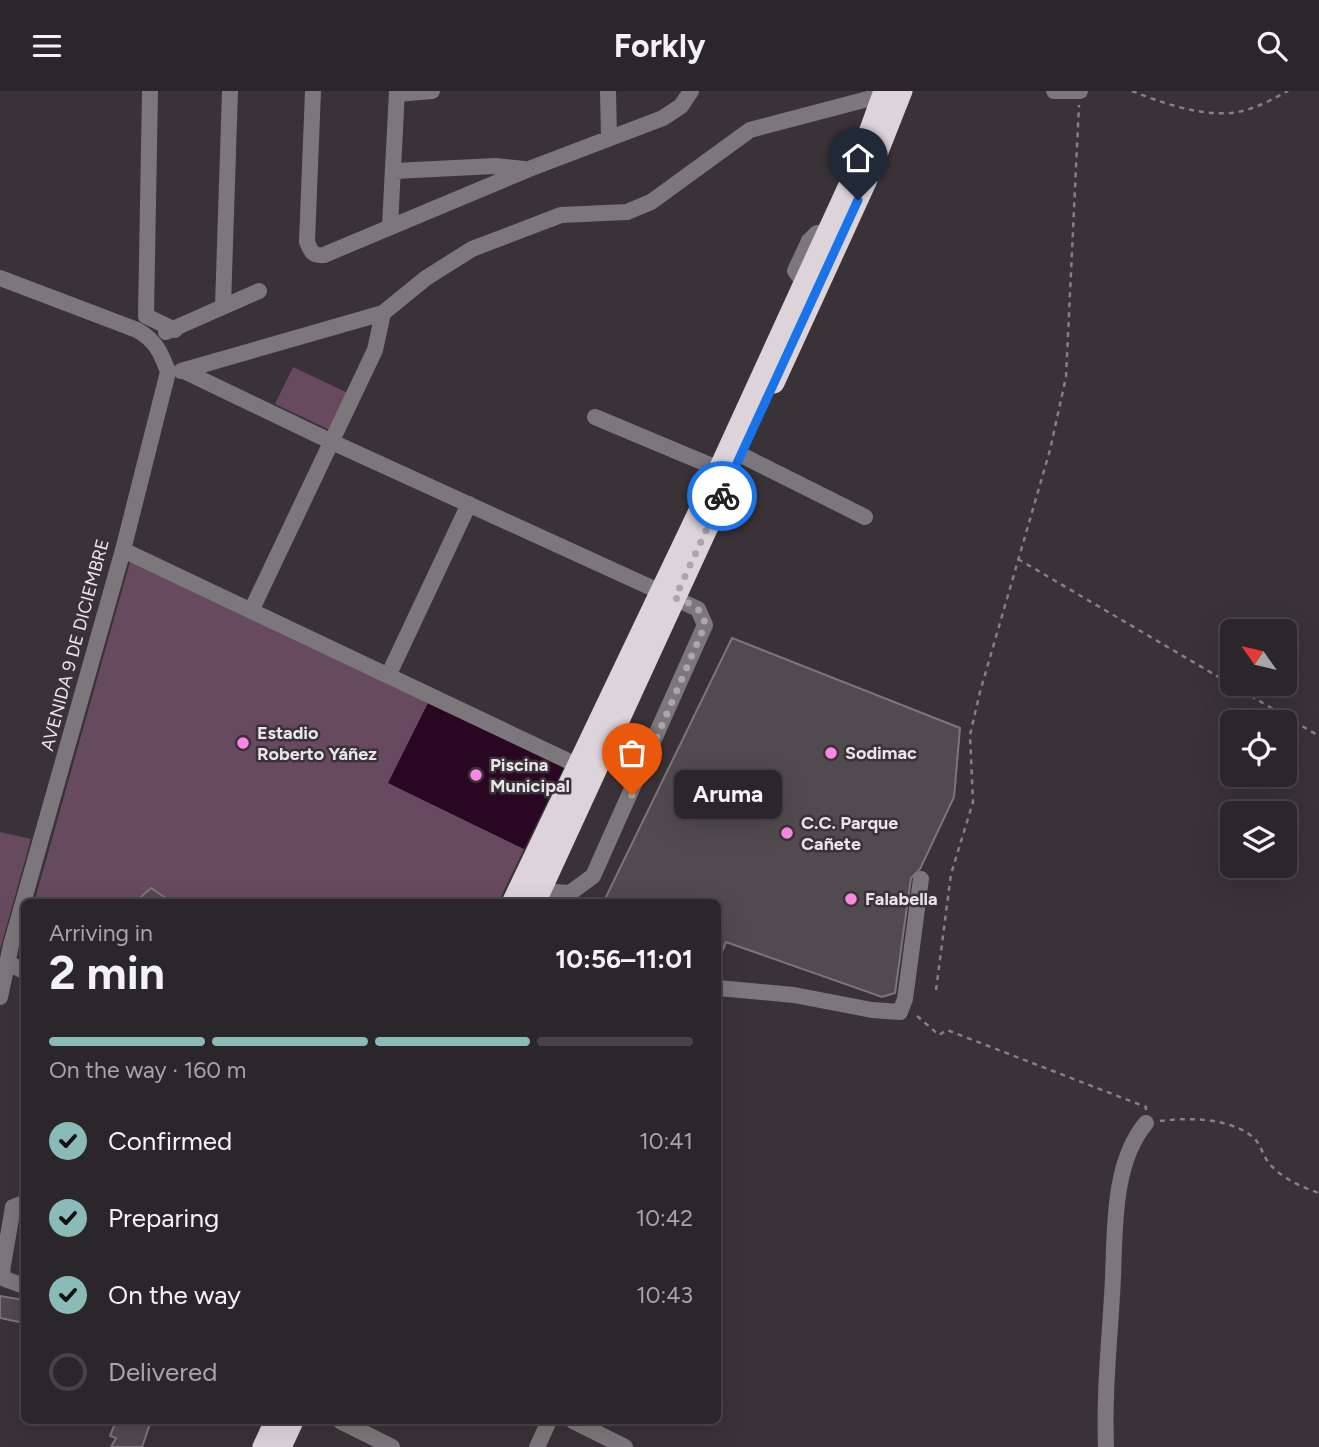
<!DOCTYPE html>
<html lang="en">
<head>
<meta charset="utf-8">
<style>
	body { margin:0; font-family:Figtree,sans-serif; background:#373235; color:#f1f3f6; height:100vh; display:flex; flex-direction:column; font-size:26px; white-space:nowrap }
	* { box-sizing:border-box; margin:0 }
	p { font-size:23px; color:#a6a5a8 }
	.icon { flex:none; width:38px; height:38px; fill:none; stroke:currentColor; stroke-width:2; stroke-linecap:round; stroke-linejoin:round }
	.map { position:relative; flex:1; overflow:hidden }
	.drawer { position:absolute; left:21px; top:808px; width:700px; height:525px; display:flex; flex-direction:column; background:#2b2629; border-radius:10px; box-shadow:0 7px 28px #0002,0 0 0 2px #474346 }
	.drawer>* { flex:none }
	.needle { width:46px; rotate:304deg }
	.tools { position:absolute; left:1220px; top:528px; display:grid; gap:14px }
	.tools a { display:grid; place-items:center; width:77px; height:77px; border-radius:10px; background:#2b2629; box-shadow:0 7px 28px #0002,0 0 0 2px #474346; font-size:35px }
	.pin { position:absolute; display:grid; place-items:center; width:60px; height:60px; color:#fff; margin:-72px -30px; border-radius:50% 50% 50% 0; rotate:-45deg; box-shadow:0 0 7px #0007 }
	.pin .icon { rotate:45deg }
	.courier { position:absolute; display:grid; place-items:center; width:70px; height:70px; margin:-35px; border:5px solid #1a73e8; border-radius:50%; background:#fff; color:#222; box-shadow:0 2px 9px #0007 }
	.bubble { position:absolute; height:49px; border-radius:10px; background:#2b2629; box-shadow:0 7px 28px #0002,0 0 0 2px #474346; font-size:23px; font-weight:700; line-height:49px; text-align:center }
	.summary em { font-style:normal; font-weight:700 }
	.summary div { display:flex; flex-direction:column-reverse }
	.summary { display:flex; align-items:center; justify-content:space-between; height:119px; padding:0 28px }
	h1 { font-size:46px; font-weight:700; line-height:52px }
	.bar { display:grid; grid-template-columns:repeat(4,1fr); gap:10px 7px; align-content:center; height:84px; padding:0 28px }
	.bar i { height:9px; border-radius:5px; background:#474346 }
	.bar .current { background:#8bbbb9 }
	.bar p { grid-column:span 4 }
	ol { padding:0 28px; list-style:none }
	li { display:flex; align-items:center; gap:21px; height:77px }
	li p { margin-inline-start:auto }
	li .icon { padding:7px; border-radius:50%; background:#8bbbb9; color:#111; stroke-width:4 }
	li:last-child { color:#a6a5a8 }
	li i { width:38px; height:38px; border:4px solid #474346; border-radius:50% }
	header { display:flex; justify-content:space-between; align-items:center; height:91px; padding:0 28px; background:#2b2629; font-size:32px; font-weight:700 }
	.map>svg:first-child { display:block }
	.green { fill:#684a60 }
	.water { fill:#290723 }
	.building { fill:#514a4f; stroke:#7d757a; stroke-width:2 }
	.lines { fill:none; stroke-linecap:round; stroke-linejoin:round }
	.path { stroke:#867f84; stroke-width:2.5; stroke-dasharray:5 5; stroke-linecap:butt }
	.minor { stroke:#7b777a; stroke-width:16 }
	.highway { stroke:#ddd4da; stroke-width:21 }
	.done { stroke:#aca6ab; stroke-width:7; stroke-dasharray:0 12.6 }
	.route { stroke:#1a73e8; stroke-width:9 }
	.poi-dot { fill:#fc86e3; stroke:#393237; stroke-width:2.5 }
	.labels { text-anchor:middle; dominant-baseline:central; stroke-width:5; stroke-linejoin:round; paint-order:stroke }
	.street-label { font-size:18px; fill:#eae5e9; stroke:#393237 }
	.poi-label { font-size:18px; font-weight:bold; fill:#eae5e9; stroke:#393237; text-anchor:start }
</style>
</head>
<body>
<header><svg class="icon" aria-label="menu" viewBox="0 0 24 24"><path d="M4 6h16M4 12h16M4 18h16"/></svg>Forkly<svg class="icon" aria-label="search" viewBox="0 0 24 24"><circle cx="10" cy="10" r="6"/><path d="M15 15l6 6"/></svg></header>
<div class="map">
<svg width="1319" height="1356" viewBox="0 0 1319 1356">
	<rect width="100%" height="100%" fill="#393237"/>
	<path class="green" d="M293,276l59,28 -18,37 -59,-28z
		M130,471l298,141 -39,80 135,66 -26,54h-464z
		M0,741l31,7 -31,111z"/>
	<path class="water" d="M428,612l136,64 -40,82 -136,-66z"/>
	<path class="building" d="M732,547l228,90 -6,69 -34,72 -9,9 -16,115 -13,4 -156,-55 -8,20v-59h-115z
		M151,797l22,15h-39z
		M0,1205l24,4v23l-24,-5z
		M116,1330h35l-9,26h-31l5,-9 -6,-2z"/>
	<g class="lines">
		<path class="path" d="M1132,0c30,12 73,27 106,21 17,-3 35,-13 50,-21
			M1018,468l301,177
			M936,899l15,-116 22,-72 -3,-67 10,-43 70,-242 16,-73 13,-272
			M917,925l22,19 8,-5 199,77v3
			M1160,1030c29,-4 73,-3 95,18 6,7 8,16 13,23 13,16 33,25 51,31"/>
		<path class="minor" d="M150,0l-4,225 29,14
			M313,0l-6,151c4,10 6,14 17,13l205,-86 134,-51 18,-12 10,-15
			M608,0l1,47
			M1054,0h26
			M397,3l35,-3
			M394,80l101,-5 29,3
			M390,135l7,-135
			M0,187l137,52c18,10 24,22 31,42l-45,178 -112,395 -11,52
			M804,192l-9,-12 14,-30 8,-8 17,-1
			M223,215l7,-215
			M166,241l93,-41
			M181,280l202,-58 43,-35 46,-29 89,-34 66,-3 24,-10 99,-72 133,-35
			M184,280l148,71 366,167 7,16 -112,251 -23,17 -30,-2
			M595,326l124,52
			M741,364l124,62
			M123,459l462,219
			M251,520l124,-261 8,-37
			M388,585l81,-172
			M8,872l16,8
			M718,897l76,7 78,15 28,2 5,-13 16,-120
			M24,1112l-11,4 -11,64 3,8 19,7
			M340,1330l52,26
			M573,1330l52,26
			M537,1356l12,-26
			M1106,1356c-2,-51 3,-101 6,-151 4,-54 -3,-129 34,-173"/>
		<path class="highway" d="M774,292l92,-201 36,-91
			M512,812l207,-434 135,-295 30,-83
			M535,812l195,-424
			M263,1356l12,-26
			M281,1356l12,-26"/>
	</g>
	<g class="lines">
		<path class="done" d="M632,704l73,-170c-2,-18 -15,-22 -30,-27l47,-102"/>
		<path class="route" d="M722,405l136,-296"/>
	</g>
	<g class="poi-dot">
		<circle cx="243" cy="652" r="7"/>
		<circle cx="831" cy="662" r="7"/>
		<circle cx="476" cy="684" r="7"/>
		<circle cx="787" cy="742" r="7"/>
		<circle cx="851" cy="808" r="7"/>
	</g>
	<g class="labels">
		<g class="street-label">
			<text transform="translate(75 554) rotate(-75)">AVENIDA 9 DE DICIEMBRE</text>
		</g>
		<g class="poi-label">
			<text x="257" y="642">Estadio<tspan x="257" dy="21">Roberto Yáñez</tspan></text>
			<text x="845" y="662">Sodimac</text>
			<text x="490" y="674">Piscina<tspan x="490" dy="21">Municipal</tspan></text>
			<text x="801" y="732">C.C. Parque<tspan x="801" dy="21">Cañete</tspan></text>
			<text x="865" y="808">Falabella</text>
		</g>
	</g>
</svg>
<div class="tools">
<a><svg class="needle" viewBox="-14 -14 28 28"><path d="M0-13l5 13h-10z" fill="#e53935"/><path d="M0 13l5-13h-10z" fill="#a6a5a8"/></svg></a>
<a><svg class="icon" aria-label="locate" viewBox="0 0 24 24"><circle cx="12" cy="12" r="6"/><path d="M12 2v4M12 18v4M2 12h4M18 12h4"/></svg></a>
<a><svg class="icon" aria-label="layers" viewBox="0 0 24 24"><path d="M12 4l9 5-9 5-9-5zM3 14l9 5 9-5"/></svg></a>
</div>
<div class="pin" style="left:632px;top:704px;background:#ea580c"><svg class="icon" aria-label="bag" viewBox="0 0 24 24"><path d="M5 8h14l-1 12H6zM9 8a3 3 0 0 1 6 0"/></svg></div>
<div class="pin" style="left:858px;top:109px;background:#1f2937"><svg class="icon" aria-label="home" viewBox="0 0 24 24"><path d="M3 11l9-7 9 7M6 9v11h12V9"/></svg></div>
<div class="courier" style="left:722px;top:405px"><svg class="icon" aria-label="bike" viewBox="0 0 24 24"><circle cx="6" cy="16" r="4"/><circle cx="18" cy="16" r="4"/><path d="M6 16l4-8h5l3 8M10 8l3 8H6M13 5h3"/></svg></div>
<div class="bubble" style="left:674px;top:679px;width:108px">Aruma</div>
<section class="drawer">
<div class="summary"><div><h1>2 min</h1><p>Arriving in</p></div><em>10:56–11:01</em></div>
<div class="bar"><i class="current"></i><i class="current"></i><i class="current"></i><i></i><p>On the way · 160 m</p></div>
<ol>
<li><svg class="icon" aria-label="check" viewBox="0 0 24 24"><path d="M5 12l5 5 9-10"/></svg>Confirmed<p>10:41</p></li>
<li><svg class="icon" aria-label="check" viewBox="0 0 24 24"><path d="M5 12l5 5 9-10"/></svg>Preparing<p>10:42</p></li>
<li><svg class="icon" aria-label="check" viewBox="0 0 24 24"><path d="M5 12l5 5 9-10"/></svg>On the way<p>10:43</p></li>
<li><i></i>Delivered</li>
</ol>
</section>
</div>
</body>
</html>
